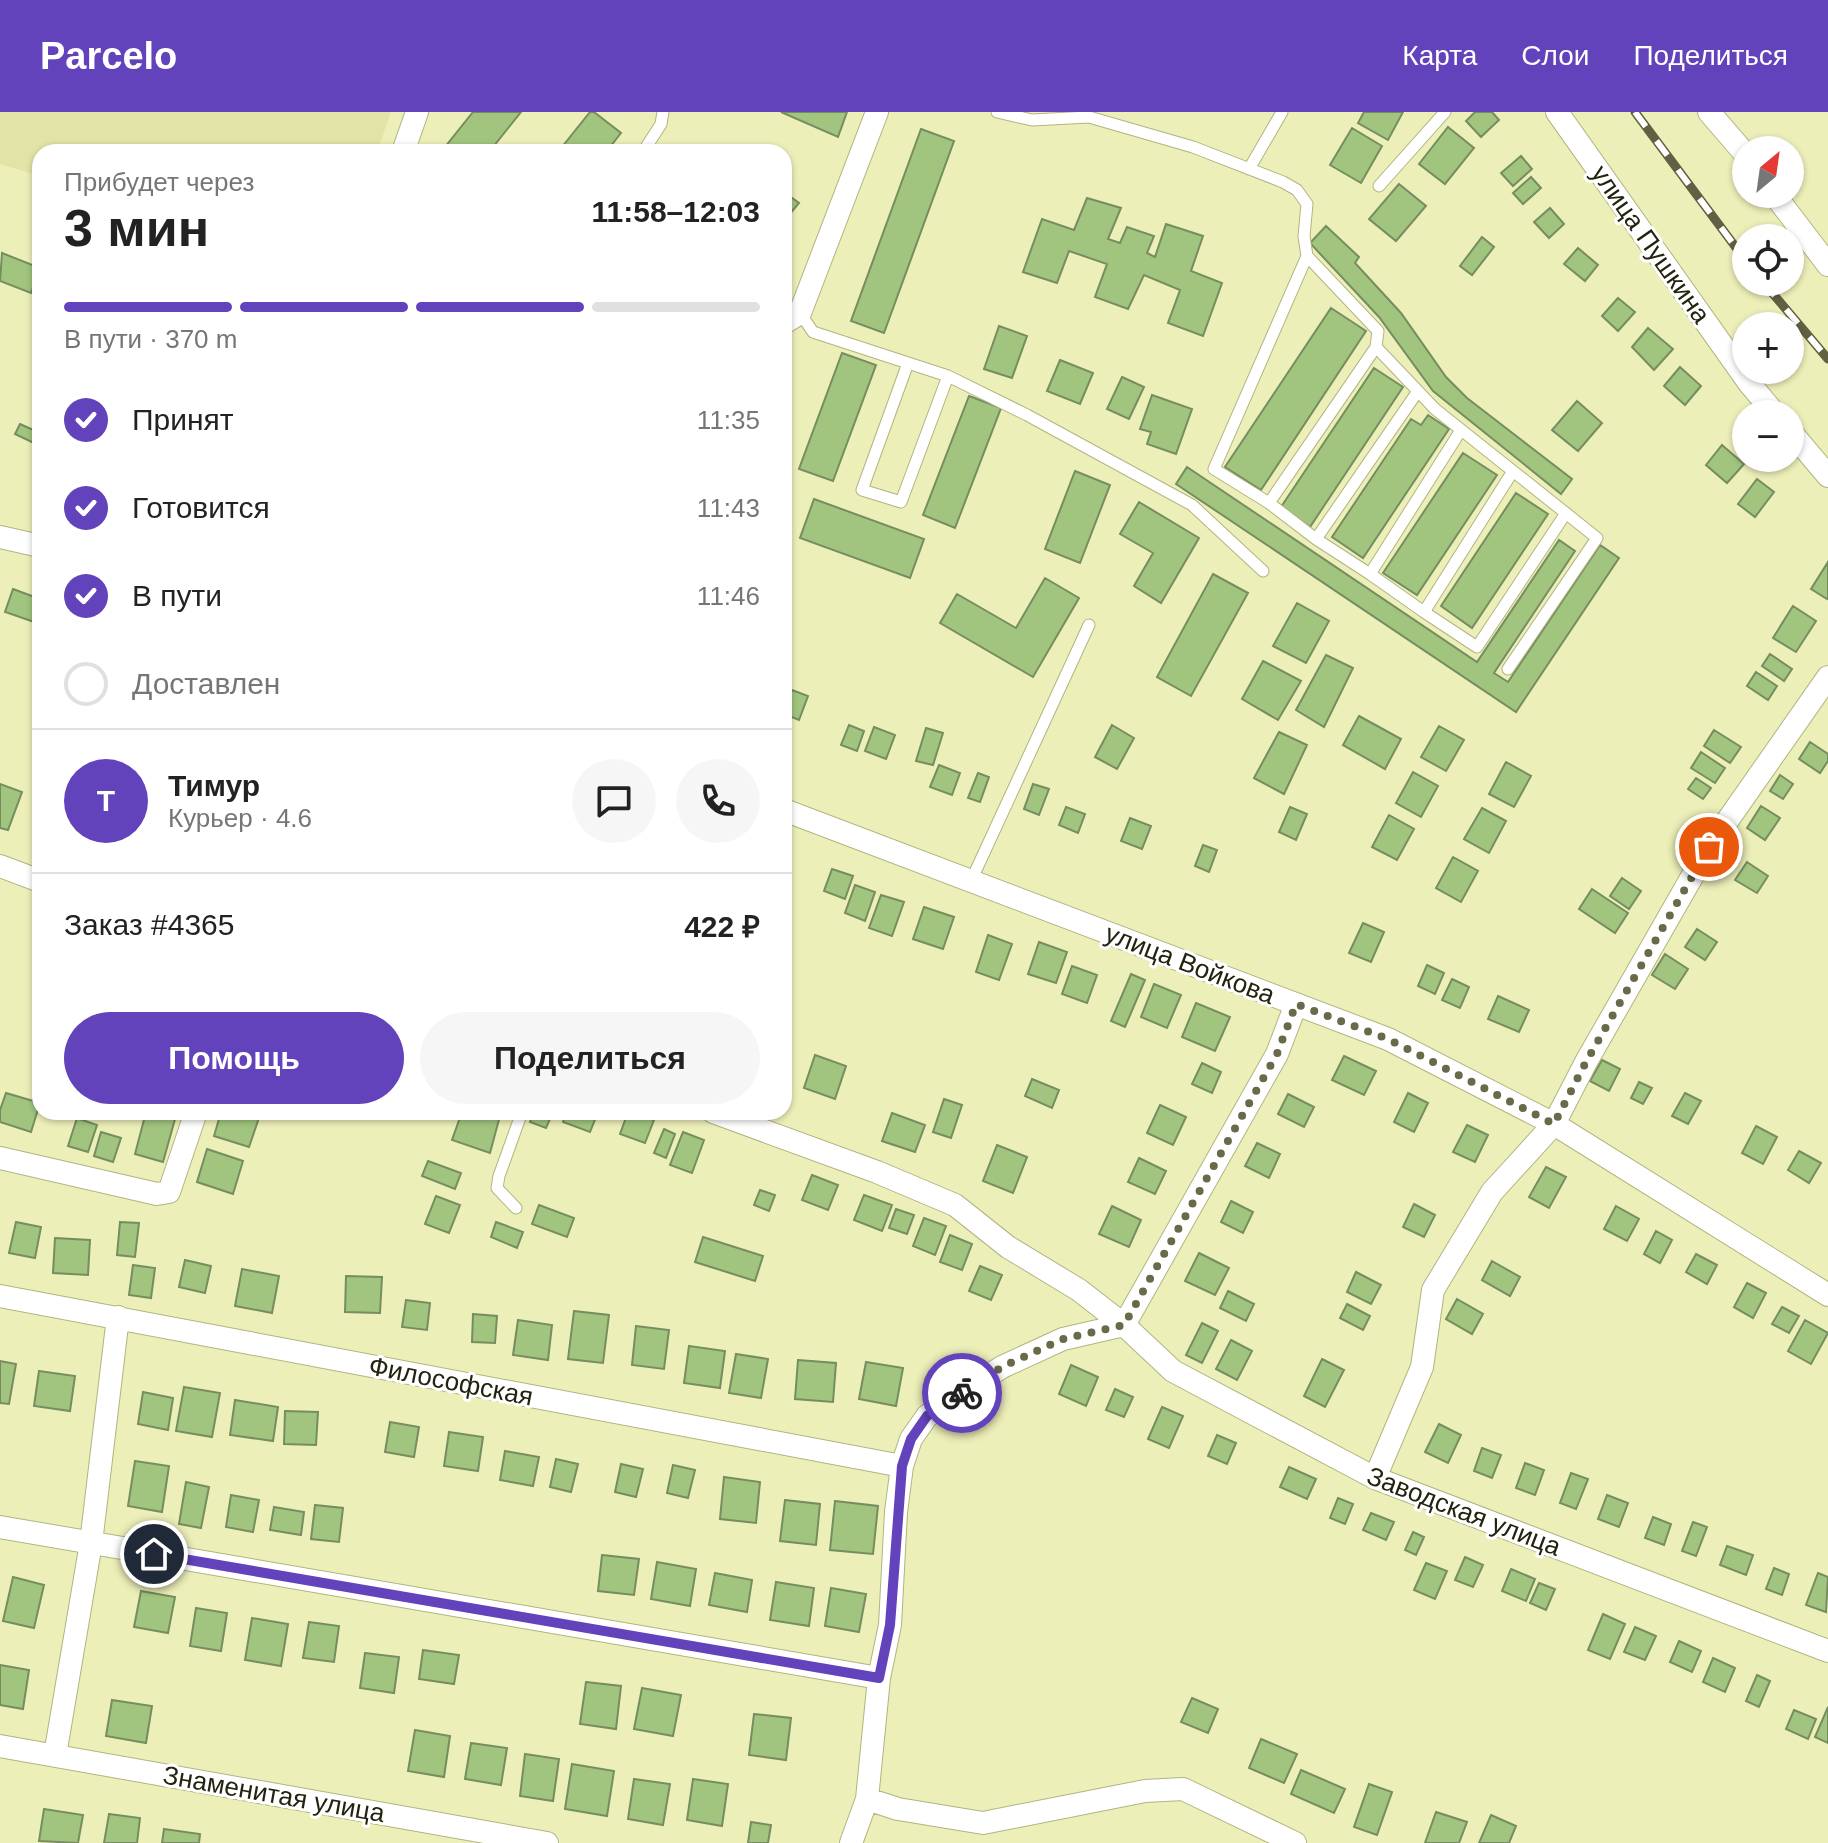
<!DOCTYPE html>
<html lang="ru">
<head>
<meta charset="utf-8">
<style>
	body { margin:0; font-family:Arial,sans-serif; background:#f6f6f6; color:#222; height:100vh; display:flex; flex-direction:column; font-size:30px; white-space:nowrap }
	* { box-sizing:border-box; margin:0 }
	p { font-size:26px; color:#767676 }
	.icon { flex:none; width:44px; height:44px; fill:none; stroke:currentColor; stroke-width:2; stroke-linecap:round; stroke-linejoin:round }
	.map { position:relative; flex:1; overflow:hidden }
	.side { position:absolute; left:32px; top:32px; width:760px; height:976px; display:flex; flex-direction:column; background:#fff; border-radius:24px; box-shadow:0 2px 6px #0004 }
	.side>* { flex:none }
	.needle { width:52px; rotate:29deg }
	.buttons { position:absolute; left:1732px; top:24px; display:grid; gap:16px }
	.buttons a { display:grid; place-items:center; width:72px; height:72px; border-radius:50%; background:#fff; box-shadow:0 2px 6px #0004; font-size:40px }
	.pin { position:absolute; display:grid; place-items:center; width:68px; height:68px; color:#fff; margin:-34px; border:4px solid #fff; border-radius:50%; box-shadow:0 2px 8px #0007 }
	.courier { position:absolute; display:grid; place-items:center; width:80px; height:80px; margin:-40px; border:6px solid #6343bb; border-radius:50%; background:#fff; color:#222; box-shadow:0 2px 10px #0007 }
	.headline em { font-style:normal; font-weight:700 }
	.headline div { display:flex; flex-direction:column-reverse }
	.headline { display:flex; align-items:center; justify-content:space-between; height:136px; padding:0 32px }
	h1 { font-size:52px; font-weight:700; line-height:60px }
	.bar { display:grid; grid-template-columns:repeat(4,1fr); gap:12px 8px; align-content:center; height:96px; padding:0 32px }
	.bar i { height:10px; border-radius:6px; background:#e0e0e0 }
	.bar .on { background:#6343bb }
	.bar p { grid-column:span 4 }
	.line { display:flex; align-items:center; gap:20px; padding:0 32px; border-top:2px solid #e0e0e0 }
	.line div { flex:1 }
	.round { display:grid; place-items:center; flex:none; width:84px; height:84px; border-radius:42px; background:#f6f6f6 }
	ol { padding:0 32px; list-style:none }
	li { display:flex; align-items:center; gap:24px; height:88px }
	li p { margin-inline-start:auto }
	li .icon { padding:8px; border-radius:50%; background:#6343bb; color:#fff; stroke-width:4 }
	li:last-child { color:#767676 }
	li i { width:44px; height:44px; border:4px solid #e0e0e0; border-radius:50% }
	.cta { display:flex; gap:16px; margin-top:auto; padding:16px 32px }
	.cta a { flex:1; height:92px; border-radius:48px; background:#6343bb; color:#fff; font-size:32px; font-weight:700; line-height:92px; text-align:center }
	.cta a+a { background:#f6f6f6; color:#222 }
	header { display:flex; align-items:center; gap:48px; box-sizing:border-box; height:112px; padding:0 40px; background:#6343bb; color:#fff }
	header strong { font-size:38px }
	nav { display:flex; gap:44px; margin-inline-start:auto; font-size:28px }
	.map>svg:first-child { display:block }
	.built { fill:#e1e4a6 }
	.building { fill:#a1c57e; stroke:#768d60; stroke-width:2 }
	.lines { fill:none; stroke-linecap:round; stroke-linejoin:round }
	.lane-casing { stroke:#b2b480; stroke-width:13 }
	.street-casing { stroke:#b2b480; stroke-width:24 }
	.lane { stroke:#fff; stroke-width:11 }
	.street { stroke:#fff; stroke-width:22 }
	.rail-casing { stroke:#606042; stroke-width:9 }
	.rail { stroke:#fff; stroke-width:6; stroke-dasharray:18; stroke-linecap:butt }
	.done { stroke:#6a6a4a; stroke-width:8; stroke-dasharray:0 14.4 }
	.route { stroke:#6343bb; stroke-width:10 }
	.labels { text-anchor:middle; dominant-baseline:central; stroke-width:6; stroke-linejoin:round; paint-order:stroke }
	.street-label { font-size:26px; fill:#23230f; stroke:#fff }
</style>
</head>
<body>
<header>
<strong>Parcelo</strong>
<nav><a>Карта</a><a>Слои</a><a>Поделиться</a></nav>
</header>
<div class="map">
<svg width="1828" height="1731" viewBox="0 0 1828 1731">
	<rect width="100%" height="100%" fill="#edefb9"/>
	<path class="built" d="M0,0h391l-14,40h-337v24l-40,-12z"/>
	<path class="building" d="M473,0h48l-32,40h-48z
		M590,0h4l27,21 -15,19h-48z
		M781,0h66l-9,25z
		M1364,0h39l-15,28 -30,-17z
		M1475,0h17l7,8 -18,17 -15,-16z
		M1448,15l26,21 -29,36 -26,-20z
		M1352,16l30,18 -21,37 -31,-18z
		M921,17l33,12 -70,192 -33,-12z
		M1521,44l11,13 -19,17 -12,-13z
		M1531,65l10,11 -18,16 -10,-11z
		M1399,72l27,22 -30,35 -27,-22z
		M784,80l15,11 -15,18z
		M1087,86l34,10 -13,31 12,4 7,-16 27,9 -7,17 8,4 11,-33 37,12 -12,35 31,12 -19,53 -35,-13 12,-33 -36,-15 -16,34 -33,-12 12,-33 -38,-13 -12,32 -34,-11 19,-53 32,11z
		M1550,96l14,16 -15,14 -15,-16z
		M1326,114l33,31 -4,6 46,50 45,64 21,21 105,81 -11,15 -128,-103 -54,-74 -69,-74z
		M1482,125l12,10 -22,28 -12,-9z
		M1578,136l20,17 -13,16 -21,-17z
		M2,141l38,15 -9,25 -31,-12z
		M1618,186l17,14 -17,19 -16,-15z
		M1331,196l35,23 -105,159 -36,-23z
		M999,214l28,10 -15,42 -28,-9z
		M1648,216l25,21 -19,21 -22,-23z
		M842,241l34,12 -43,116 -34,-12z
		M1060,248l33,13 -13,31 -33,-13z
		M1680,255l21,19 -16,19 -21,-19z
		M1374,256l29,19 -93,140 -29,-20z
		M1122,265l22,10 -15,32 -22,-10z
		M1152,283l40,14 -16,45 -29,-10 4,-12 -11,-3z
		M969,284l32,12 -46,120 -32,-13z
		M1577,289l25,22 -24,28 -26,-21z
		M1428,303l21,14 -86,129 -31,-21 79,-118 10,6z
		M20,312l20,9v13l-25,-12z
		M1722,333l22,19 -17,19 -21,-18z
		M1463,341l34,22 -80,120 -34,-22z
		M1187,355l290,195 82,-122 16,11 -81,122 14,9 92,-137 19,13 -103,154 -340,-228z
		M1075,359l35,14 -30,78 -35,-14z
		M1757,367l17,13 -19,25 -17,-13z
		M1516,381l32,21 -76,114 -31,-22z
		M814,387l110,40 -14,39 -110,-40z
		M1139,390l60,36 -38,65 -27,-17 19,-33 -33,-19z
		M1828,450v36l-1,1 -16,-10z
		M1213,462l35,19 -57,103 -34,-19z
		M1045,466l34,20 -46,79 -93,-54 17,-29 59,34z
		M13,477l27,10v25l-35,-12z
		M1297,491l32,18 -23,42 -33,-17z
		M1793,494l23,15 -20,31 -23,-14z
		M1770,542l22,15 -8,12 -22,-15z
		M1326,543l27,13 -29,59 -28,-17z
		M1263,549l38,20 -23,39 -36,-21z
		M1756,560l21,14 -9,14 -21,-14z
		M792,578l16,6 -9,24 -15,-6z
		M1359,604l42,23 -16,30 -42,-24z
		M849,613l15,6 -7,20 -16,-6z
		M1112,613l22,13 -17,31 -22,-12z
		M1439,614l25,14 -18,31 -25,-14z
		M874,615l21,8 -9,24 -21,-8z
		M926,616l17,5 -10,32 -17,-4z
		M1714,618l27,17 -11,16 -26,-17z
		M1279,620l28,13 -23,49 -30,-16z
		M1810,630l18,12v7l-8,12 -21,-14z
		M1701,640l24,16 -10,15 -24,-15z
		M1506,650l25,14 -17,31 -25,-13z
		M939,653l21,8 -8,22 -22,-8z
		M1413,660l25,14 -17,31 -25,-14z
		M978,661l11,4 -9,25 -12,-4z
		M1780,663l13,9 -10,15 -13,-8z
		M1696,666l15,10 -8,11 -15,-10z
		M0,672l22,8 -14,38 -8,-2z
		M1033,672l16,5 -10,26 -15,-6z
		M1761,694l19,12 -15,22 -18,-12z
		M1066,695l19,7 -7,19 -19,-8z
		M1290,695l17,7 -11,26 -17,-8z
		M1482,696l24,13 -17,32 -25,-14z
		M1389,703l25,14 -17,31 -25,-13z
		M1130,706l21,8 -9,23 -21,-8z
		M1203,733l14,5 -8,22 -14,-6z
		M1453,745l25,14 -17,31 -25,-14z
		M1747,750l21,14 -11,17 -22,-13z
		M832,757l21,7 -8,23 -21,-8z
		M1622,766l19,13 -12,18 -19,-13z
		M855,773l20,7 -10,29 -20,-8z
		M1592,777l36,24 -13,20 -36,-24z
		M881,783l23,7 -12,34 -23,-8z
		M924,795l30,10 -11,32 -30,-10z
		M1363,811l21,9 -13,30 -22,-9z
		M1697,817l20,13 -12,18 -20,-13z
		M988,823l24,9 -13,36 -23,-8z
		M1039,830l28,10 -11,31 -28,-9z
		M1665,842l23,15 -13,20 -23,-14z
		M1427,853l17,8 -9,21 -17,-8z
		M1072,854l25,9 -10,28 -25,-9z
		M1131,862l14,6 -20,47 -14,-6z
		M1452,867l17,8 -9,21 -18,-8z
		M1154,872l27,11 -14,33 -26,-11z
		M1498,884l31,14 -10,22 -31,-13z
		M1196,891l34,14 -15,34 -33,-14z
		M815,943l31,11 -11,33 -31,-11z
		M1344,944l32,15 -12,24 -32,-15z
		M1602,948l18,9 -11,22 -19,-10z
		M1202,951l19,9 -9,21 -20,-9z
		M1032,967l27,11 -7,18 -27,-12z
		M1639,970l13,6 -9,16 -12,-6z
		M6,981l34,10 -9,29 -31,-10v-12z
		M1408,981l20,10 -14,29 -20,-10z
		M1685,981l16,8 -13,23 -16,-8z
		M1288,982l26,13 -10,20 -26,-13z
		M944,987l18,6 -11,33 -18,-6z
		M1160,993l26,12 -13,28 -26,-12z
		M146,1000h31l-14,50 -28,-8z
		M221,1000h40l-12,35 -35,-11z
		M462,1000h39l-11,41 -38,-13z
		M534,1000h19l-7,16 -16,-6z
		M567,1000h31l-8,20 -27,-10z
		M628,1000l26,8 -9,23 -25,-9z
		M892,1001l33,12 -10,27 -33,-11z
		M77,1006l20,7 -9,27 -20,-6z
		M1467,1013l21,10 -13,27 -22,-10z
		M1756,1014l21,11 -14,27 -21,-11z
		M664,1017l11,5 -9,24 -12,-5z
		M101,1020l20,6 -8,24 -19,-6z
		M683,1020l21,8 -12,33 -22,-8z
		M1257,1031l23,11 -11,24 -24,-12z
		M997,1033l30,12 -14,36 -30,-12z
		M207,1037l36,12 -10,33 -36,-12z
		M1799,1039l22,12 -12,20 -21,-13z
		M1139,1046l27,13 -11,23 -27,-12z
		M428,1049l33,12 -6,16 -33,-13z
		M1546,1055l20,10 -17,31 -20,-11z
		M812,1063l26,10 -10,25 -26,-10z
		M760,1078l15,5 -6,16 -15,-6z
		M864,1083l28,10 -10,26 -28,-11z
		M436,1084l24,9 -11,28 -24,-9z
		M1231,1089l22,11 -10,21 -22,-11z
		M1414,1092l21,11 -11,22 -21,-10z
		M539,1093l35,13 -7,19 -35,-13z
		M1112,1094l29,14 -12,27 -30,-13z
		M1616,1094l23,13 -12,22 -23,-12z
		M896,1097l18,6 -7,19 -18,-6z
		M924,1106l22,8 -11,29 -22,-9z
		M16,1110l25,5 -6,31 -26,-5z
		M120,1110l19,1 -4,34 -18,-2z
		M496,1110l27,10 -6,16 -26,-11z
		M1656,1119l16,9 -12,23 -16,-9z
		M950,1123l22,9 -10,26 -22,-8z
		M703,1125l60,19 -8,25 -60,-19z
		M55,1126l35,2 -2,35 -35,-2z
		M1199,1141l30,15 -14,27 -30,-14z
		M1696,1142l21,11 -10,19 -21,-12z
		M185,1148l26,6 -6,27 -26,-6z
		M1492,1149l28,16 -10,19 -28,-16z
		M133,1153l22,3 -4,30 -22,-3z
		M980,1154l22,9 -11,25 -22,-9z
		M242,1157l37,7 -7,37 -37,-7z
		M1356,1160l25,13 -10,19 -24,-12z
		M346,1164l36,1 -2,36 -35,-1z
		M1747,1171l19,10 -13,25 -19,-11z
		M1228,1179l26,13 -8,17 -26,-13z
		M1457,1187l26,15 -11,20 -26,-15z
		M406,1188l24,3 -3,27 -25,-3z
		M1347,1192l23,12 -7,14 -23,-12z
		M1782,1195l17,9 -10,17 -17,-9z
		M574,1199l35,4 -6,48 -35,-4z
		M473,1202l24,2 -2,27 -23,-1z
		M518,1208l34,5 -4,35 -35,-5z
		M1805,1208l23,13 -17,31 -23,-13z
		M1202,1211l16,8 -16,32 -16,-8z
		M636,1214l33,4 -5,39 -32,-4z
		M1231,1228l21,11 -15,29 -21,-11z
		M689,1234l36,5 -5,37 -36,-5z
		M736,1242l32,5 -7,39 -32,-5z
		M1322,1247l22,11 -19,37 -21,-11z
		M798,1248l38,3 -3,39 -38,-3z
		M0,1249l16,3 -7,40 -9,-1z
		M866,1250l37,6 -7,38 -37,-7z
		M1071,1253l27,12 -12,29 -27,-12z
		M39,1259l36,5 -5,35 -36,-5z
		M184,1275l36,6 -8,44 -36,-6z
		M1115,1277l18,8 -9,20 -18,-7z
		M143,1280l30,6 -5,32 -30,-6z
		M235,1288l43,7 -5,34 -43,-6z
		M1162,1295l21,9 -14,32 -21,-9z
		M285,1299l33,1 -2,33 -32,-1z
		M390,1310l29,5 -5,30 -29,-5z
		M1439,1312l22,11 -13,28 -23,-11z
		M449,1320l34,5 -5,34 -34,-5z
		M1217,1323l19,8 -9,21 -19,-8z
		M1482,1336l19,7 -9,23 -18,-7z
		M505,1339l34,6 -6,29 -33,-6z
		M556,1347l22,5 -7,28 -21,-5z
		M135,1349l34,5 -7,46 -34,-6z
		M1525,1351l19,7 -9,25 -19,-7z
		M621,1352l22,5 -7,28 -21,-5z
		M673,1353l22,5 -7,28 -21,-5z
		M1289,1355l27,12 -9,20 -27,-12z
		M1571,1361l17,6 -12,30 -16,-6z
		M724,1365l36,5 -4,41 -36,-4z
		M186,1370l23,5 -8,41 -22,-4z
		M231,1383l28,5 -6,32 -27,-5z
		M1607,1383l21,8 -9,24 -21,-8z
		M1338,1386l15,6 -8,20 -15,-6z
		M785,1388l35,4 -4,41 -36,-4z
		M835,1389l43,5 -5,48 -43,-4z
		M315,1393l28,3 -4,34 -28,-3z
		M274,1395l30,5 -3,23 -31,-5z
		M1371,1401l23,9 -8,18 -23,-10z
		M1653,1405l18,7 -7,21 -19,-7z
		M1693,1410l14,5 -11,29 -14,-5z
		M1413,1420l11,5 -8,18 -11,-5z
		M1727,1434l26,9 -7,20 -26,-10z
		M602,1443l37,4 -5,36 -36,-4z
		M1465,1445l18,8 -10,22 -18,-7z
		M657,1450l39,7 -6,37 -39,-7z
		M1426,1451l21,8 -12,28 -21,-9z
		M1774,1456l15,6 -7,21 -16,-6z
		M1511,1457l24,10 -9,22 -24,-10z
		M715,1461l37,7 -5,32 -38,-7z
		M1818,1461l10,4 -2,35 -20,-7z
		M13,1465l31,8 -10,43 -31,-7z
		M776,1470l38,6 -5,38 -39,-6z
		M1539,1471l16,6 -9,21 -16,-7z
		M831,1476l35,6 -7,38 -34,-6z
		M141,1479l34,6 -7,36 -34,-6z
		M196,1496l31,5 -6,38 -31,-5z
		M1603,1502l22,10 -15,35 -22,-9z
		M252,1506l36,6 -7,42 -36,-6z
		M309,1510l30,4 -5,36 -31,-4z
		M1635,1515l21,9 -11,24 -21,-8z
		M1679,1529l22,10 -9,21 -22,-10z
		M423,1538l36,5 -5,29 -35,-5z
		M365,1541l34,4 -5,36 -34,-5z
		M1713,1546l22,10 -10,24 -22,-10z
		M0,1553l29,5 -6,39 -23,-4z
		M1757,1563l13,6 -11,26 -13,-6z
		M586,1570l35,4 -5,43 -36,-5z
		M642,1576l39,7 -8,41 -39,-7z
		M1192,1586l26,11 -10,24 -27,-11z
		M112,1588l40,6 -6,37 -40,-7z
		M1828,1595v36l-13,-6z
		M1794,1598l22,9 -8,20 -22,-10z
		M754,1602l37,4 -5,42 -37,-5z
		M415,1618l35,6 -6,41 -36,-6z
		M1261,1627l36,15 -13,29 -35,-15z
		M471,1631l36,5 -6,37 -36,-6z
		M525,1642l34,5 -6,42 -33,-5z
		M572,1652l42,7 -7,45 -42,-7z
		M1301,1658l44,19 -11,24 -43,-19z
		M634,1667l36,5 -7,41 -35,-6z
		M693,1667l35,5 -6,42 -35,-6z
		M1369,1672l23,8 -15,43 -23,-8z
		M44,1697l39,6 -5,28 -39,-2z
		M1436,1700l31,10 -8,21h-34z
		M109,1702l31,4 -3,25h-33z
		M1491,1703l25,11 -7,17h-30z
		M751,1710l20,3 -3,18h-20z
		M164,1717l36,5 -1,9h-37z"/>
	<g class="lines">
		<defs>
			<path id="lane" d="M997,0l35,8 57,-3 104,30 90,35 14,8 10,14 -3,32 3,20 71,75 -2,16 59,62 162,129 -89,131
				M643,40l18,-28 2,-12
				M1249,57l33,-57
				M1379,74l66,-74
				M1307,144l-93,213 55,34 107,-156
				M800,201l13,19 135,44 79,39 165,90 71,66
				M908,251l-46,127 39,12 47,-126
				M1269,391l47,36 102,-148
				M1316,427l54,35 91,-144
				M1370,462l54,38 89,-141
				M1424,500l53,35 89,-134
				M971,769l118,-256
				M516,1096l-19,-20 2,-12 23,-64"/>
			<path id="street" d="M1557,0l192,271 26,31
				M1709,0l37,43
				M403,40l14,-40
				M1774,82l54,71
				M784,211l16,-10 77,-201
				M1790,319l38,45
				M0,425l40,9
				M784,698l604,229 166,85 274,171
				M0,754l40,15
				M713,1000l164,60 78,33 53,42 71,43 45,35 49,46 202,107 453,173
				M0,1046l157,36 12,-2 27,-80
				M0,1184l902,170
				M1375,1366l47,-111 11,-77 59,-98 62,-68 32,-62 123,-215 119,-170
				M0,1415l879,151
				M0,1634l547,97
				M55,1643l36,-212 27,-226
				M867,1687l31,10 85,14 162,-32 38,-2 112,54
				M851,1731l16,-44 12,-121 11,-53 6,-113 6,-46 9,-27 16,-23 75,-49 61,-28 61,-14 153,-271 19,-50"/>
		</defs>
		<use href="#lane" class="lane-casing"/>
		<use href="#street" class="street-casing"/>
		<use href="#lane" class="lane"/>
		<use href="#street" class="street"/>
		<defs>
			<path id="rail" d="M1635,0l111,149
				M1763,170l65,77"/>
		</defs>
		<use href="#rail" class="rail-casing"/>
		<use href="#rail" class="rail"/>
	</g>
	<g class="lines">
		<path class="done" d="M962,1281l40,-26 61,-28 61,-14 153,-271 19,-50 92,35 166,85 32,-62 123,-215"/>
		<path class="route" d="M154,1442l725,124 11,-53 12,-159 9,-27 16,-23 35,-23"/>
	</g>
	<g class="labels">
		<g class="street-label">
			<text transform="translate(1651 132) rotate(55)">улица Пушкина</text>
			<text transform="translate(1190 852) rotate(21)">улица Войкова</text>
			<text transform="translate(451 1269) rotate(11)">Философская</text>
			<text transform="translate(1464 1399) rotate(21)">Заводская улица</text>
			<text transform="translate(274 1682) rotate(10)">Знаменитая улица</text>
		</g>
	</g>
</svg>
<div class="buttons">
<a><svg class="needle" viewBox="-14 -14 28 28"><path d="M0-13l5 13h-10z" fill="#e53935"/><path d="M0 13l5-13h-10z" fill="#767676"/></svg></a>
<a><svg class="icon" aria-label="locate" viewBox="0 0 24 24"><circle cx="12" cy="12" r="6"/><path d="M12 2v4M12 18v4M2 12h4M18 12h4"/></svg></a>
<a>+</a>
<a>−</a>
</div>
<div class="pin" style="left:1709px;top:735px;background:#ea580c"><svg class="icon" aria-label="bag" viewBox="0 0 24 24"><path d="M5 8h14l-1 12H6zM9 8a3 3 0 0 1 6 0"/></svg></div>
<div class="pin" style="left:154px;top:1442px;background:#1f2937"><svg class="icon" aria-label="home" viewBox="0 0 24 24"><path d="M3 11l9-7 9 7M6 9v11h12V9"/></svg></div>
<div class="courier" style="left:962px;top:1281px"><svg class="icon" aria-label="bike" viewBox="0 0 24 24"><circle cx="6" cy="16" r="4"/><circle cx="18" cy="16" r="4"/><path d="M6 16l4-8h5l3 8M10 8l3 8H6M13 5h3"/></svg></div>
<section class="side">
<div class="headline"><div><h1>3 мин</h1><p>Прибудет через</p></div><em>11:58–12:03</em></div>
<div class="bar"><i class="on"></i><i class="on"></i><i class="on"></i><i></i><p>В пути · 370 m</p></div>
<ol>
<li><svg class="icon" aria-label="check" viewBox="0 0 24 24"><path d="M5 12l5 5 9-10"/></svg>Принят<p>11:35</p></li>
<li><svg class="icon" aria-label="check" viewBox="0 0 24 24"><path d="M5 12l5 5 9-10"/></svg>Готовится<p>11:43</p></li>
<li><svg class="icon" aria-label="check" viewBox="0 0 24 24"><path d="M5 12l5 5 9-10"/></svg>В пути<p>11:46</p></li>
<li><i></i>Доставлен</li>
</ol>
<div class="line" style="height:144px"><b class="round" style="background:#6343bb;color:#fff">Т</b><div><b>Тимур</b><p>Курьер · 4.6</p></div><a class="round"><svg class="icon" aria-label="chat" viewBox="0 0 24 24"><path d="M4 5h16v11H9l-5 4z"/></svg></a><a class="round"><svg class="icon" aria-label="phone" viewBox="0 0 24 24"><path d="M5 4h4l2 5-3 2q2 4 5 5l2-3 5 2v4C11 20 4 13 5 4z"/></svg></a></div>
<div class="line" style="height:104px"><div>Заказ #4365</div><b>422 ₽</b></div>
<div class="cta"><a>Помощь</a><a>Поделиться</a></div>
</section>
</div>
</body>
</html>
